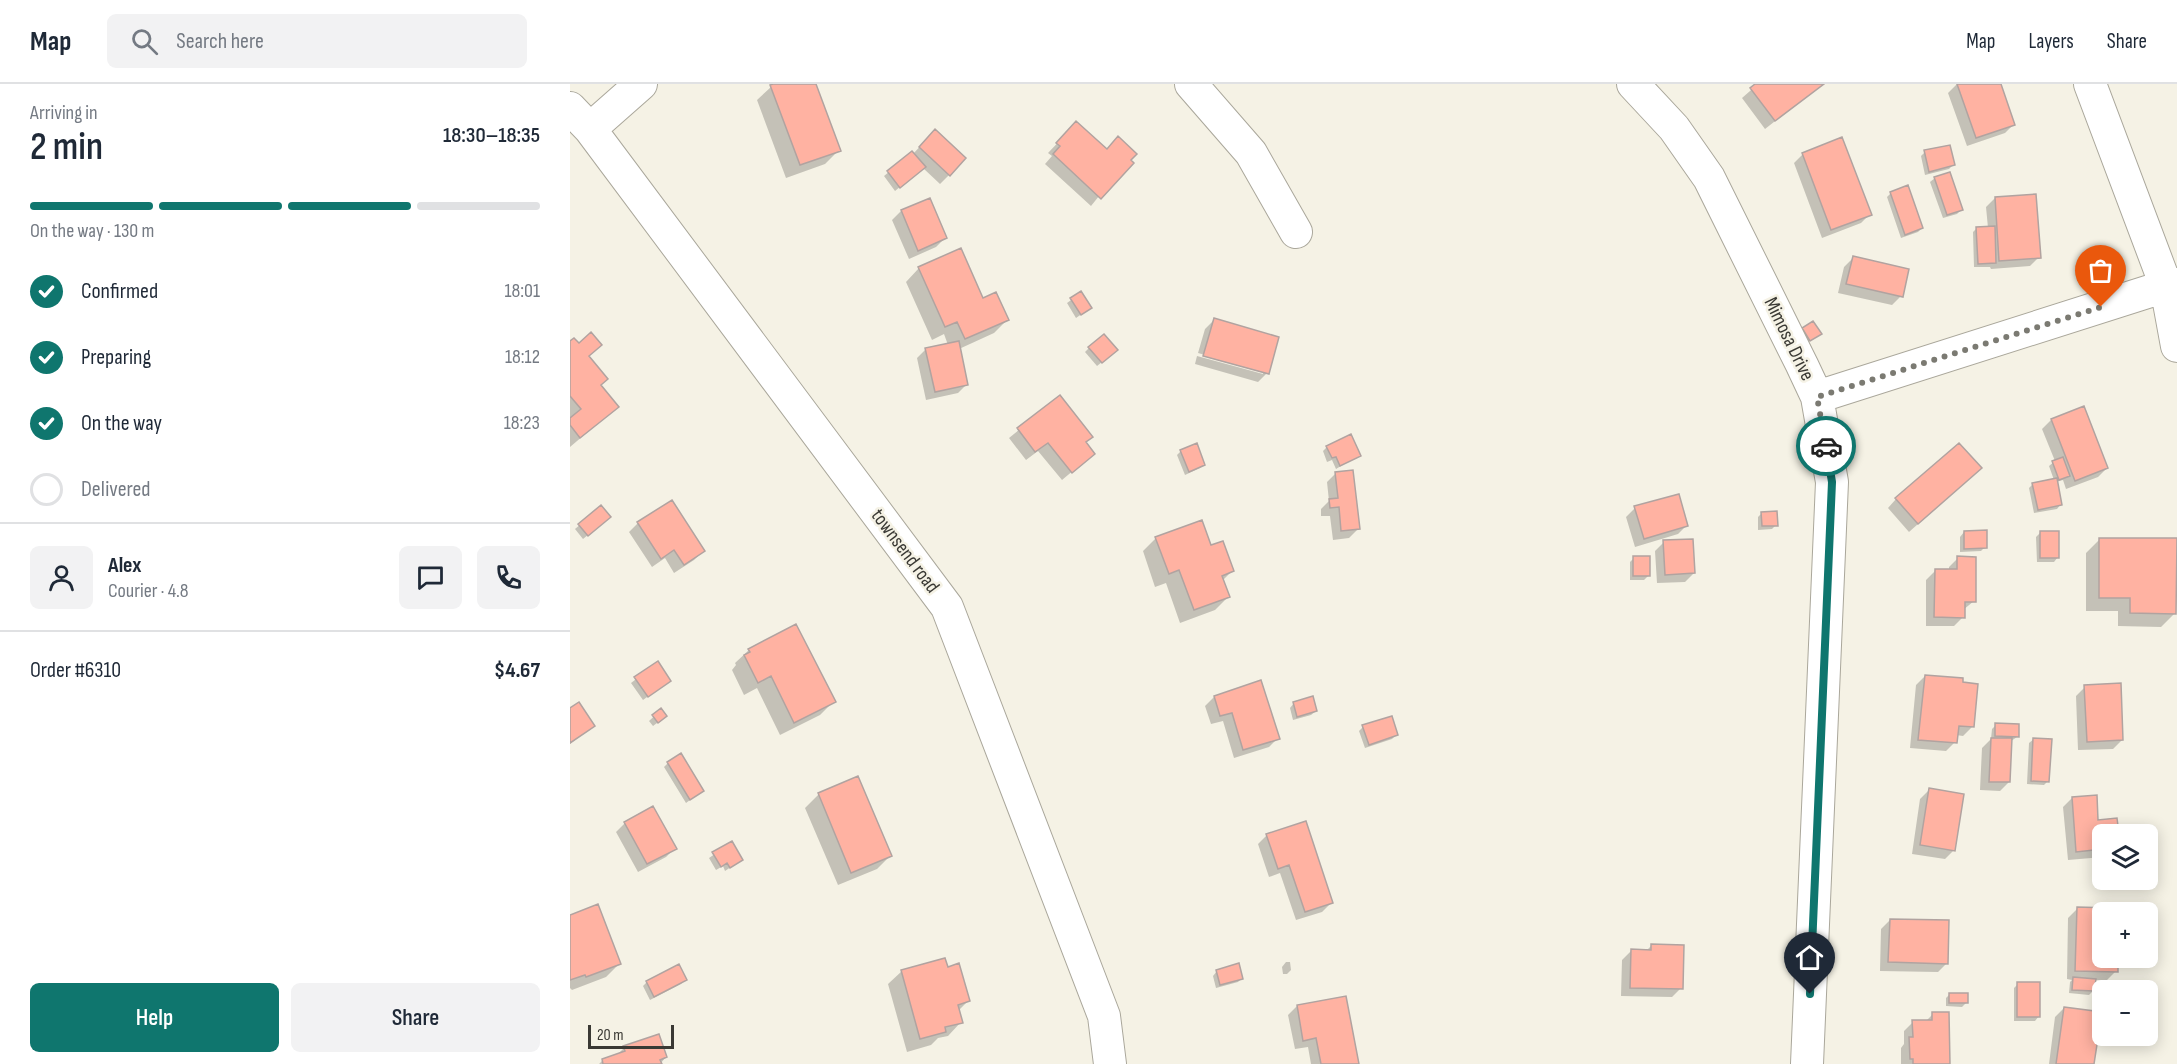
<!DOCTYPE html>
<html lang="en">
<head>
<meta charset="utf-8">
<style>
	body { margin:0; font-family:"Sofia Sans Condensed",sans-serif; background:#f2f2f3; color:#1f2937; height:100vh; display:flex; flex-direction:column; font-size:22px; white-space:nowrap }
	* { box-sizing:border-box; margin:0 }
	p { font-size:20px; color:#747a83 }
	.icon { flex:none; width:33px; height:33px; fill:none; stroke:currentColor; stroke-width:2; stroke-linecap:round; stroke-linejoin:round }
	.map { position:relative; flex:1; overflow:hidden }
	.sheet { display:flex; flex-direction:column; background:#fff; width:570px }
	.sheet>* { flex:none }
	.controls { position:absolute; left:1522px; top:740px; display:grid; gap:12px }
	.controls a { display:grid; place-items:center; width:66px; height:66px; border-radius:9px; background:#fff; box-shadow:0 3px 15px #0003; font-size:30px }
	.scale { position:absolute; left:18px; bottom:15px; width:86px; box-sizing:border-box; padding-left:6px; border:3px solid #3a3934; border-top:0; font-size:16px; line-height:21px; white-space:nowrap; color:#3a3934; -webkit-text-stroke:4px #f5f2e5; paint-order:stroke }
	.pin { position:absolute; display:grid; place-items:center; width:51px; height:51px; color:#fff; margin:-62px -26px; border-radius:50% 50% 50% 0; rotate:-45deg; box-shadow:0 0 6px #0007 }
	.pin .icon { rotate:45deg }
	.courier { position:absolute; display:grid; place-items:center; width:60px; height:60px; margin:-30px; border:4px solid #0f766e; border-radius:50%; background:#fff; color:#222; box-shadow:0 2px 8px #0007 }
	.summary em { font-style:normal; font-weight:600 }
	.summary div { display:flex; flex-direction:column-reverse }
	.summary { display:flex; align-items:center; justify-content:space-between; height:102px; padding:0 30px }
	h1 { font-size:39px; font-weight:600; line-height:45px }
	.bar { display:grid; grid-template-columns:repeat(4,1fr); gap:9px 6px; align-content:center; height:72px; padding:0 30px }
	.bar i { height:8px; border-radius:4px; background:#e0e1e3 }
	.bar .current { background:#0f766e }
	.bar p { grid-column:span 4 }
	.line { display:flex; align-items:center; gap:15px; padding:0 30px; border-top:2px solid #e0e1e3 }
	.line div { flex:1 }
	.round { display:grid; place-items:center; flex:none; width:63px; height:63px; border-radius:9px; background:#f2f2f3 }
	ol { padding:0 30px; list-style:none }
	li { display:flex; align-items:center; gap:18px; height:66px }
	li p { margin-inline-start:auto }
	li .icon { padding:6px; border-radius:50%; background:#0f766e; color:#fff; stroke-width:4 }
	li:last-child { color:#747a83 }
	li i { width:33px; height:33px; border:3px solid #e0e1e3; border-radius:50% }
	.cta { display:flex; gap:12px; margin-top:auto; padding:12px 30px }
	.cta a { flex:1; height:69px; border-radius:9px; background:#0f766e; color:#fff; font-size:24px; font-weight:600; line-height:69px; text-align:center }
	.cta a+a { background:#f2f2f3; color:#1f2937 }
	header { display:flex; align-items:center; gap:36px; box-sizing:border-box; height:84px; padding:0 30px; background:#fff; border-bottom:2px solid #e0e1e3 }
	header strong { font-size:28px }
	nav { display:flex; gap:33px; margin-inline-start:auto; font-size:21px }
	.search { width:420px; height:54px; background:#f2f2f3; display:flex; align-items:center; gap:15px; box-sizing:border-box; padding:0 21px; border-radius:9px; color:#747a83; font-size:22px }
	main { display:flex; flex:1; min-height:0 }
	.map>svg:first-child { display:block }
	.shadow { fill:#0003 }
	.building { fill:#ffb2a2; stroke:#b1a3a0; stroke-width:1.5 }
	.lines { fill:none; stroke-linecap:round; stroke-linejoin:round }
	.street-casing { stroke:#aaa79b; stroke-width:34 }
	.street { stroke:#fff; stroke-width:32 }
	.done { stroke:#7b7a72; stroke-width:6; stroke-dasharray:0 10.8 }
	.route { stroke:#0f766e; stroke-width:8 }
	.labels { text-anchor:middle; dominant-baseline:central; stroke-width:5; stroke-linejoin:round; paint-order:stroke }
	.street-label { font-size:20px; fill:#3a3934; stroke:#f5f2e5 }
</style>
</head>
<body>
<header>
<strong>Map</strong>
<div class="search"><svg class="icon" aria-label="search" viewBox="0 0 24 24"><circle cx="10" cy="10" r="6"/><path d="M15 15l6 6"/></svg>Search here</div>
<nav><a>Map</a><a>Layers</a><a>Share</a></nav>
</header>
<main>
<section class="sheet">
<div class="summary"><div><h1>2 min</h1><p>Arriving in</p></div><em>18:30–18:35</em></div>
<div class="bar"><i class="current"></i><i class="current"></i><i class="current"></i><i></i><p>On the way · 130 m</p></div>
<ol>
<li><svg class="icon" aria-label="check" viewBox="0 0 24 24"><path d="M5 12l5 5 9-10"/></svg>Confirmed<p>18:01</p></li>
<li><svg class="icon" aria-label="check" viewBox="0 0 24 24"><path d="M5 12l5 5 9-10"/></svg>Preparing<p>18:12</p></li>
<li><svg class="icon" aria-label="check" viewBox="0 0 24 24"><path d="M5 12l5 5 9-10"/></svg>On the way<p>18:23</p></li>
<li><i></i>Delivered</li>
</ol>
<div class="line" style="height:108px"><a class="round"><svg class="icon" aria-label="person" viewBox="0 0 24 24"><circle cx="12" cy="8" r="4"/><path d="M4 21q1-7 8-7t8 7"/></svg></a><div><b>Alex</b><p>Courier · 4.8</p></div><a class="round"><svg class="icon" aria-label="chat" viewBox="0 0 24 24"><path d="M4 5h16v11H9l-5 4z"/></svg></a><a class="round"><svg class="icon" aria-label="phone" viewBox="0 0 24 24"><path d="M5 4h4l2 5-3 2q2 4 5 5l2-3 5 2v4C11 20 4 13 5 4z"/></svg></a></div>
<div class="line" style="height:78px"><div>Order #6310</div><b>$4.67</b></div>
<div class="cta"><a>Help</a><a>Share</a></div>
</section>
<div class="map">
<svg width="1607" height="980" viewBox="0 0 1607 980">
	<rect width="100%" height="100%" fill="#f5f2e5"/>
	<path class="shadow" d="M208,0h36l25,66 -14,14 -39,14 -29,-78 14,-13z
		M1188,0h65l-58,45 -23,-31z
		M1387,0h42l15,40 -9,9 -38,13 -19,-53z
		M498,48l60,28 -37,46 -46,-42 7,-8 -4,-3z
		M356,56l23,35 -9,9 -17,-16 -28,23 -11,-15 28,-23 1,1z
		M1355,68l28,13 -4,4 -24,6 -4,-19z
		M1233,70l67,60 -9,9 -39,15 -28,-75z
		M1365,94l26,32 -4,4 -14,4 -13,-36z
		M1321,109l31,35 -4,4 -17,6 -14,-41z
		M1425,114l44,59 -9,9 -39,3 -1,-2h-16l-1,-35 4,-4h11l-2,-21z
		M359,116l16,38 -9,9 -27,12 -17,-39 9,-9z
		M1283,174l48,38 -9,9 -54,-12 6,-26z
		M349,184l63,32 25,20 -13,13 -35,16 8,35 -9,9 -32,7 -9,-42 9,-9 22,-4 -4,-11 -12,6 -26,-58z
		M511,209l5,18 -10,7 -9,-15z
		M644,236l53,53 -9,9 -63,-18 2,-8 66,18v-3l-65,-18 7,-24z
		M1243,239l7,11 -15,10 -6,-11z
		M0,259l18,14 12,29 17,21 -47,40z
		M519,264l23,6 -15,12 -12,-14z
		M490,313l25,46 8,11 -31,26 -24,-29 -12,9 -17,-22z
		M1513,324l24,60 -9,9 -32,12 -3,-9 -7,2 5,22 -4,5 -23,4 -5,-25 4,-4 21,-4 -5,-14 6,-5 -13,-32 9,-9z
		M757,363l32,8 -23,14 -4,-9 -5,2 -4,-11z
		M611,367l23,13 -4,4 -15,7 -8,-20z
		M766,389l22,56 -9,9 -16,2 -3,-24h-9v-7l8,-8 -2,-19z
		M1401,393l-62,55 -21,-24 8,-9z
		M31,423l4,14 -22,18 -8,-10z
		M1065,424l52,17 -9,9 -43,13 -9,-30z
		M1192,429l14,12 -4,4 -14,1v-13z
		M68,439l65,28 -9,9 -20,13 -9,-15 -13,9 -23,-35z
		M1394,448l21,15 -4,4 -21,1v-15z
		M1470,449l18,24 -4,5h-17l-1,-25z
		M586,454l54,9 22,24 -10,10 6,16 -13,13 -35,13 -14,-40 -11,4 -12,-36z
		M1530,455l75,74 -14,14 -43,-1v-15h-32v-58z
		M1094,458l30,31 -9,9 -28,1 -2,-32z
		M1064,474l15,17 -5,5h-14v-18z
		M1388,474l16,43 -11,9v7l-9,9h-28v-46l9,-9h14v-4z
		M179,566l85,51 -14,14 -40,20 -23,-47 -13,7 -12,-25 4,-5 -1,-2z
		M87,579l12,18 -26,19 -12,-17z
		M1355,592l47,51 -9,9 -7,-1 -1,7 -9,9 -36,-3 6,-63z
		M1515,603l37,53 -9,9 -35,1 -2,-54z
		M644,613l64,41 -9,9 -35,11 -11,-37 -12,3 -6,-18z
		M724,619l22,8 -5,4 -18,5 -3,-12z
		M0,626l23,16 -23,18z
		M91,626v10l-8,6 -4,-5z
		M1426,641l21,12 -6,4 -2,41 -9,9 -20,-1 2,-42 9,-9 1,-10z
		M793,643l33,8 -4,4 -27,9 -6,-17z
		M1464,655l14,42 -4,4 -17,-1 2,-41z
		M98,679l34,28 -16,12 -22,-36z
		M1359,706l25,60 -9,9 -33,-5 8,-55z
		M249,710l71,62 -13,13 -39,16 -33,-77z
		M1502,714l25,23 20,13h-14v23l-35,3 -5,-53z
		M83,724l22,40 -9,9 -28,15 -22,-40 9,-9z
		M697,751l64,68 -9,9 -26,8 -16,-47 -11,4 -11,-33z
		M161,759l10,17 -16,11 -2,-5 -7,4 -7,-12z
		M1507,825l32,3h-6v45h14l-1,14 -9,9h-13l-1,11 -4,4 -20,-2 1,-11 2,-2 -5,-1 1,-61z
		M0,832l49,48 -13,13 -34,13 -2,-2z
		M1320,836l57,43 -9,9 -58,-1 1,-42z
		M1081,862l30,42 -9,9 -51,-1 1,-36 9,-9h15z
		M716,878h4l1,8 -4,4h-4l-1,-7z
		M377,885l21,32 -10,10 3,11 -13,14 -10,2 -7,7 -24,7 -19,-68 14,-13z
		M647,887l25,7 -4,4 -22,6 -3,-12z
		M115,896l-4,4 -31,16 -7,-14 4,-4z
		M1448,900l21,32 -4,5h-21v-33z
		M1380,910l16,9 -4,4 -16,-1v-8z
		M727,922l60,58h-46l-3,-17 -13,2 -7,-34z
		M1494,924l29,56h-44l6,-47z
		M1363,930l16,50h-48v-16l3,-4v-13l9,-9h12z
		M54,964l42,9 -6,7h-61l3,-3 14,-5z"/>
	<path class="building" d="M203,0h43l25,67 -41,14 -30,-80z
		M1185,0h69l-49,37 -25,-33z
		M1387,0h44l14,41 -39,13z
		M506,37l31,28 11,-13 19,18 -6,6 3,3 -33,36 -48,-45 7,-8 -4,-3z
		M365,45l31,29 -16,18 -31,-29z
		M1272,53l30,78 -41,15 -29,-77z
		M1380,61l5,20 -26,7 -5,-22z
		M342,67l14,16 -26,21 -13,-17z
		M1380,88l13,38 -16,5 -13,-38z
		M1338,101l15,43 -18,7 -15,-43z
		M1466,110l5,64 -42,3 -4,-64z
		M360,114l17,40 -29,13 -17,-41z
		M1425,142l1,37 -18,1 -2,-37z
		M391,164l22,50 13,-6 13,28 -44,19 -8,-17 -12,5 -27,-60z
		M1283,172l56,13 -6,28 -57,-13z
		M511,207l11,17 -11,7 -11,-17z
		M644,234l65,19 -10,37 -66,-18z
		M1243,237l9,13 -12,7 -8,-13z
		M21,248l11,13 -13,11 19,23 -7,6 18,22 -39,31 -10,-13v-7l11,-9 -11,-13v-55l4,-3 5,5z
		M534,250l14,16 -16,13 -14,-16z
		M389,257l9,44 -33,7 -10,-44z
		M490,311l33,42 -7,5 9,12 -23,19 -24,-30 -13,9 -18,-24z
		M1514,322l24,62 -33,13 -24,-62z
		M781,350l10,22 -21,10 -4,-9 -4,1 -6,-12z
		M627,359l8,22 -16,7 -9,-22z
		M1389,359l23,25 -64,56 -23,-26z
		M1493,373l7,19 -11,4 -7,-19z
		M783,386l7,59 -19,2 -2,-24 -9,1 -1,-9 9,-1 -3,-26z
		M1487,394l5,27 -24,5 -6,-27z
		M1109,410l9,32 -44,13 -10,-33z
		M102,416l33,51 -21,14 -10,-15 -13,9 -24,-37z
		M31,421l10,12 -23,19 -10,-12z
		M1207,427l1,15h-16l-1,-14z
		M632,436l9,25 12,-4 11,30 -12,5 8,21 -36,13 -15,-40 -10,4 -14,-37z
		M1417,446v18l-23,1v-18z
		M1470,447h19v27h-19z
		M1529,454h78l-1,76 -46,-1v-15h-31z
		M1123,455l2,34 -30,2 -2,-35z
		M1063,472h17v20h-17z
		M1387,472l19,1v45h-11v16l-31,-1 1,-48h22z
		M226,540l40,78 -42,21 -23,-47 -13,7 -14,-28 6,-3 -2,-3z
		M88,577l13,20 -23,16 -14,-20z
		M1355,591l38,3v4l15,2 -4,43 -15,-1 -2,17 -39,-3z
		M691,596l19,59 -37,11 -11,-37 -12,3 -6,-20z
		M1551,599l2,57 -36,2 -3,-57z
		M743,612l4,15 -20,6 -4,-15z
		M9,618l16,24 -25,17v-35z
		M91,624l6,8 -9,7 -6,-8z
		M822,632l6,19 -29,10 -7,-20z
		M1425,639l24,1v13l-24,-1z
		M1421,654h21l-2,44h-21z
		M1463,654l19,1 -3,43 -18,-1z
		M111,669l23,38 -14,9 -23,-38z
		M288,692l34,80 -41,17 -33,-80z
		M1359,704l35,6 -9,57 -35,-6z
		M1527,711l1,25 19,-2 2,16h-16v15l-27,3 -4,-55z
		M83,722l24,43 -30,15 -23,-42z
		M736,737l27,82 -28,9 -16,-47 -11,4 -12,-35z
		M162,757l11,19 -13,8 -3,-5 -6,4 -9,-15z
		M28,820l23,60 -35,13 -1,-2 -15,5v-65z
		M1507,823l34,1 -1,4h-7v45h15v15l-43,-1z
		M1320,835l59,1 -1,44 -60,-2z
		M1081,860l33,1 -1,44 -53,-1 1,-39 20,1z
		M375,874l3,9 11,-4 11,38 -12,4 5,18 -18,4 1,5 -26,7 -19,-69z
		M669,879l4,16 -23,6 -4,-15z
		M109,880l8,16 -33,17 -8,-16z
		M1503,893l23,2 -2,12 -22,-1z
		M1447,898h23v35h-23z
		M1379,909h19v10h-19z
		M776,912l13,68h-38l-5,-26 -13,3 -6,-36z
		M1494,923l38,5 -8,52h-38z
		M1362,928h17l1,52h-37v-5h-3l-1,-22h4l-1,-17h20z
		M89,950l8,23 -7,3 2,4h-59l-1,-5 23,-8 -2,-5z"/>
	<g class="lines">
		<defs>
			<path id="street" d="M621,0l60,69 45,79
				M1063,0l41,44 35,50 93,187 15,32 15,85 -25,582
				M1520,0l76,202 11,60
				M0,24l20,21 357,478 157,409 6,48
				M20,45l51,-45
				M1247,313l349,-111 11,-2"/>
		</defs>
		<use href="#street" class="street-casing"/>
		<use href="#street" class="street"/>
	</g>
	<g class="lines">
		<path class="done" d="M1256,362l-9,-49 284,-90"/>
		<path class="route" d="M1240,910l22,-512 -6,-36"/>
	</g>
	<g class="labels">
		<g class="street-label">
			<text transform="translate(1219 255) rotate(64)">Mimosa Drive</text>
			<text transform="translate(335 467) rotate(53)">townsend road</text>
		</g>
	</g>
</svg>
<div class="controls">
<a><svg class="icon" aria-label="layers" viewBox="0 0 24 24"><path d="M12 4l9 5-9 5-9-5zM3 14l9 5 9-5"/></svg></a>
<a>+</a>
<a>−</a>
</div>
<div class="scale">20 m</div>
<div class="pin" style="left:1531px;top:223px;background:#ea580c"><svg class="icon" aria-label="bag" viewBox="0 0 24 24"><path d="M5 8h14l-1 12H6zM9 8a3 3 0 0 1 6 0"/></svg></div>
<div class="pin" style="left:1240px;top:910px;background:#1f2937"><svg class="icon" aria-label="home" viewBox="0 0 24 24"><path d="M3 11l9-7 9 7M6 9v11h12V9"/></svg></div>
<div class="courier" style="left:1256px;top:362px"><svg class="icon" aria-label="car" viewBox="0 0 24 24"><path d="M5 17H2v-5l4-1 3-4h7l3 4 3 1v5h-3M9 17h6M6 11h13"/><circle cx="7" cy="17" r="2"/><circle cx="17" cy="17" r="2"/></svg></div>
</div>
</main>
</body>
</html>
